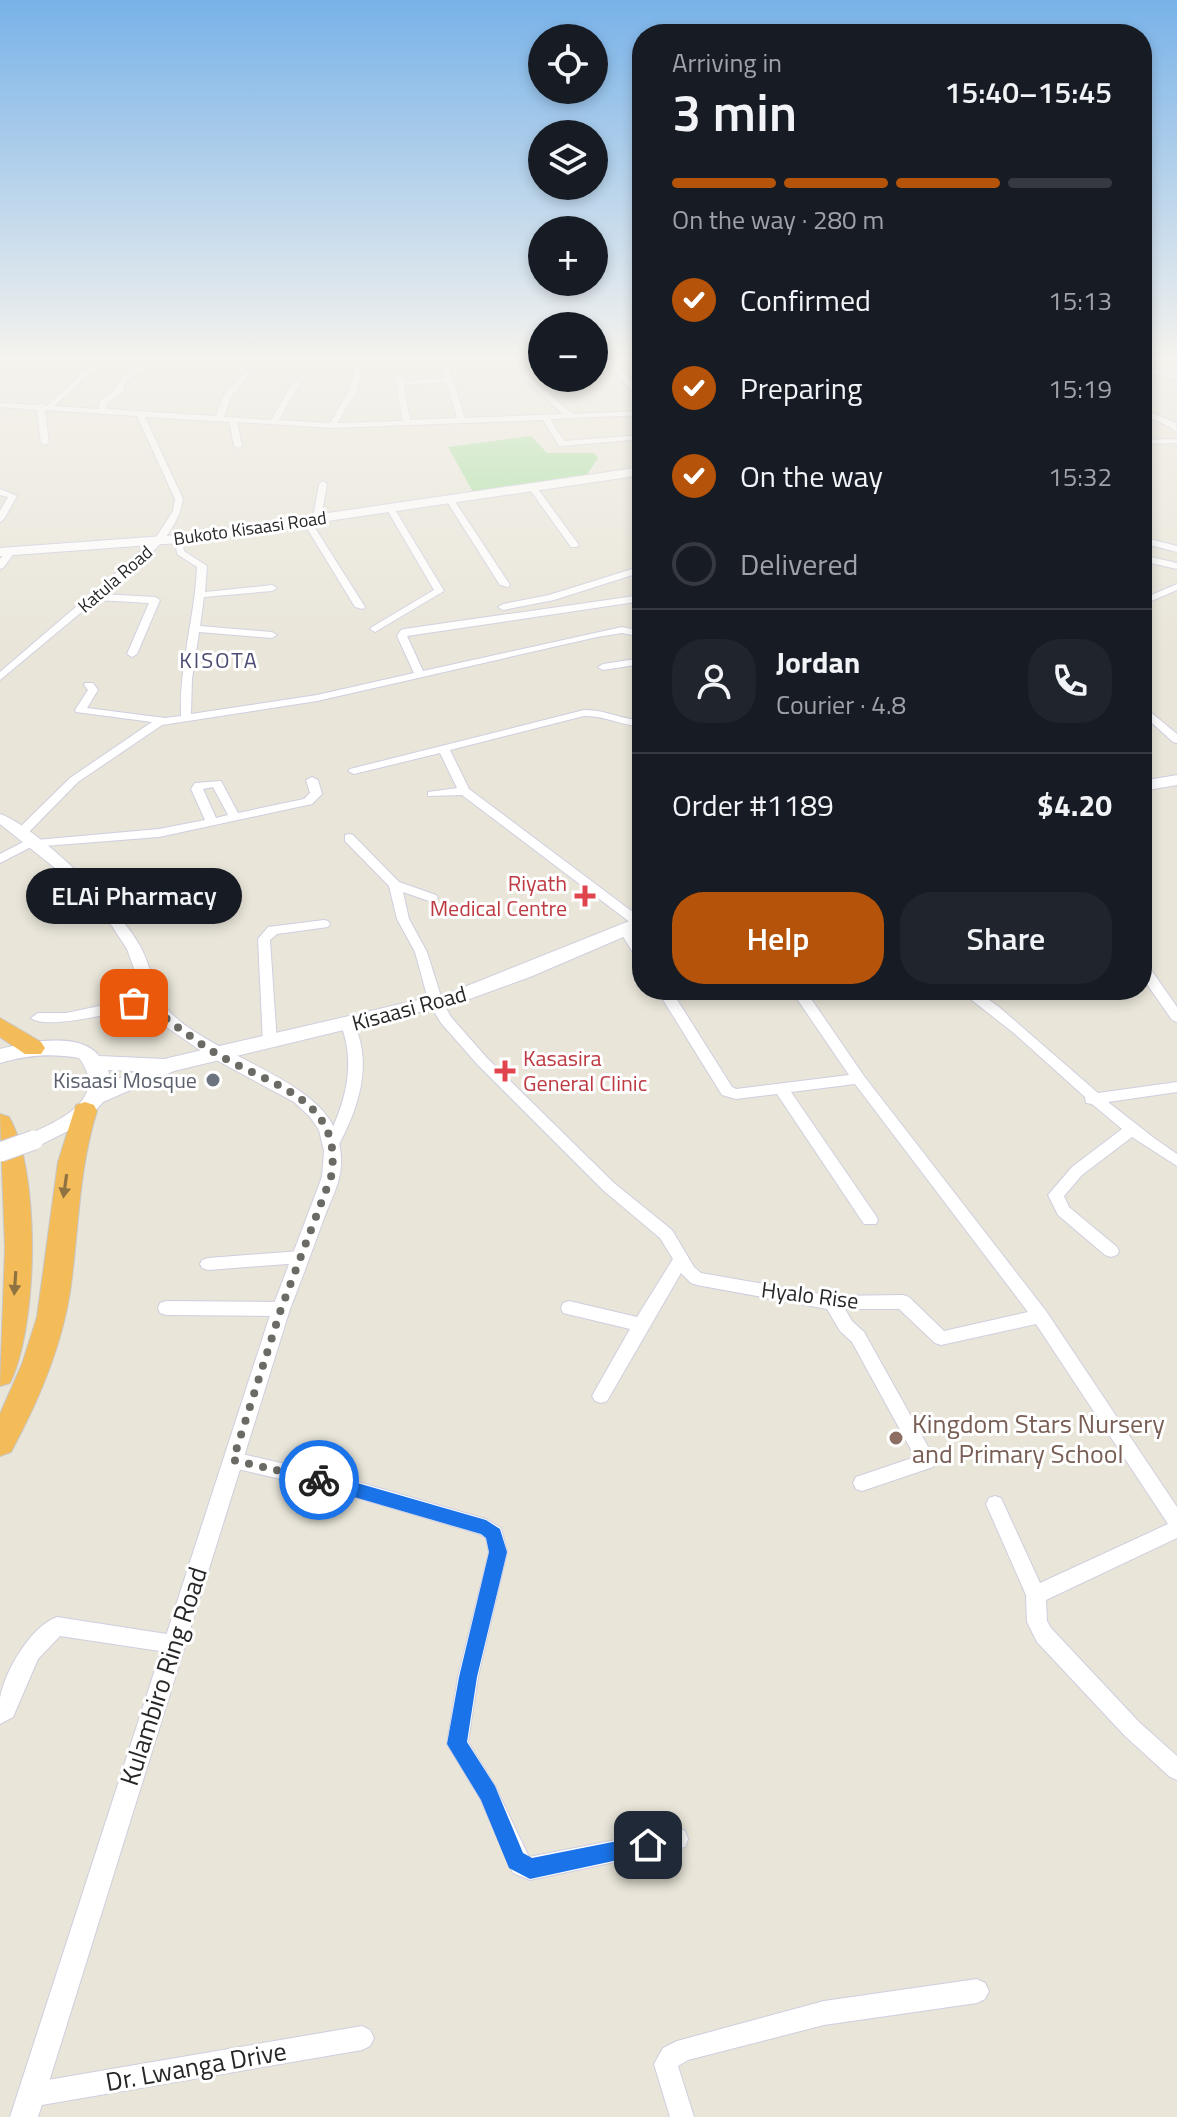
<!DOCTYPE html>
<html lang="en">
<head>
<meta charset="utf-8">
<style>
	body { margin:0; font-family:"Titillium Web",sans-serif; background:#20242c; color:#f1f3f6; height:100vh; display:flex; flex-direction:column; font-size:30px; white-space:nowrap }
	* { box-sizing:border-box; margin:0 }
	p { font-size:26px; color:#9ea1a6 }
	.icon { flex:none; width:44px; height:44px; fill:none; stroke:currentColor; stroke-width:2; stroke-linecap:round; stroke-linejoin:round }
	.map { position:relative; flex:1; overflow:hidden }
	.side { position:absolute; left:632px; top:24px; width:520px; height:976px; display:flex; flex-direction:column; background:#171b24; border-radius:32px; box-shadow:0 4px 12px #0003 }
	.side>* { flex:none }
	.tools { position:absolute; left:528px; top:24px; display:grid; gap:16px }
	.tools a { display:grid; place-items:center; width:80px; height:80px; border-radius:50%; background:#171b24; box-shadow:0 4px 12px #0003; font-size:40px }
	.pin { position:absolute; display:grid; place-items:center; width:68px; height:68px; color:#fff; margin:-34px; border-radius:16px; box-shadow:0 4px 12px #0006 }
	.courier { position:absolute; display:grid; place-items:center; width:80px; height:80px; margin:-40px; border:6px solid #1a73e8; border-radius:50%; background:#fff; color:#222; box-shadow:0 2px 10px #0007 }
	.bubble { position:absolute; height:56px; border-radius:28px; background:#171b24; box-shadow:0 4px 12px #0003; font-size:26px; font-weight:600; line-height:56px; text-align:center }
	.head em { font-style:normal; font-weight:600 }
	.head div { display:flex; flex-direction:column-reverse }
	.head { display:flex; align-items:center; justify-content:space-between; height:136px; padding:0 40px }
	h1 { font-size:52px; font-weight:600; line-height:60px }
	.bar { display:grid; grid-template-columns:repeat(4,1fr); gap:12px 8px; align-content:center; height:96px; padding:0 40px }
	.bar i { height:10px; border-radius:6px; background:#363941 }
	.bar .active { background:#b45309 }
	.bar p { grid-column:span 4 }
	.line { display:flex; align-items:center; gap:20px; padding:0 40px; border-top:2px solid #363941 }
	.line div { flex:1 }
	.round { display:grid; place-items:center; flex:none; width:84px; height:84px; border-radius:32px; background:#20242c }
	ol { padding:0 40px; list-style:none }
	li { display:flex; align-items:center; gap:24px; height:88px }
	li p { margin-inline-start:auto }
	li .icon { padding:8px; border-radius:50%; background:#b45309; color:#fff; stroke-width:4 }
	li:last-child { color:#9ea1a6 }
	li i { width:44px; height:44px; border:4px solid #363941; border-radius:50% }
	.action { display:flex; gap:16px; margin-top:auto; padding:16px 40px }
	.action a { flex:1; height:92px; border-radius:32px; background:#b45309; color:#fff; font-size:32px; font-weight:600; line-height:92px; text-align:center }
	.action a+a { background:#20242c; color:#f1f3f6 }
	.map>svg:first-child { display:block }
	.green { fill:#a1dd98 }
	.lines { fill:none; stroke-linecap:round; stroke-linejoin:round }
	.minor-casing { stroke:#cfcedf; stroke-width:2 }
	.tertiary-casing { stroke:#cfcedf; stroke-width:2 }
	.secondary-casing { stroke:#cfcedf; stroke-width:2 }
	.motorway-casing { stroke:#c7c7c7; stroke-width:2 }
	.minor { fill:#fff; fill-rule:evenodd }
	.tertiary { fill:#fff; fill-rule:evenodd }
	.secondary { fill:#fff; fill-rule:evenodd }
	.motorway { fill:#f4bc59; fill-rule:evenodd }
	.secondary-bridge-casing { stroke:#cfcedf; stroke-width:21; stroke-linecap:butt }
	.secondary-bridge { stroke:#fff; stroke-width:19 }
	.oneway { fill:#8e7240 }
	.route { fill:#1a73e8 }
	.done { stroke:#6b6a65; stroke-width:8; stroke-dasharray:0 14.4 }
	.health-dot { fill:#e0444e; stroke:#fff; stroke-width:3 }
	.worship-dot { fill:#6b7280; stroke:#fff; stroke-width:3 }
	.education-dot { fill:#8d6e63; stroke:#fff; stroke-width:3 }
	.labels { text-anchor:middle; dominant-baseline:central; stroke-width:6; stroke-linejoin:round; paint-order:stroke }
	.far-street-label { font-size:18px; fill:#272727; stroke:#fff }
	.far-quarter-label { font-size:22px; letter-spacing:2px; fill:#4c4b74; stroke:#fff }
	.health-label { font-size:22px; fill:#be3a42; stroke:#fff; text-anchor:end }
	.street-label { font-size:22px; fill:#272727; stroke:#fff }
	.worship-label { font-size:22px; fill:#5b616d; stroke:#fff; text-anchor:end }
	.near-education-label { font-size:26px; fill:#785e54; stroke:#fff; text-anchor:start }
	.near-street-label { font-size:26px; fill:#272727; stroke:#fff }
</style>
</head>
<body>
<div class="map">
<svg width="1177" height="2117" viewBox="0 0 1177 2117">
	<rect width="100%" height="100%" fill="#e9e5d9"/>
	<path class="green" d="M531,436l16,17h47l4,5 -12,18 -112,18 -26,-47z"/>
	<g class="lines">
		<defs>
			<path id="minor" d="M101,356h8l-55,50 44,3 3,-9 15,-11 2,-8 12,-11 18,-7 5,-7h6l-5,11 -18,7 -11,10 -2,8 -15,11 -2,6 110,7 7,-20 25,-26 4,2 -21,25 -7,20 47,3 22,-38 4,-2 4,2 -22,38 51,3 19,-32 6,-24 4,-2 4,2 -6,24 -20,32 66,-2 -8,-43 7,-2 1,5 42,-3 -7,-22h7l20,62 98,-4 -40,-37v-4h3l46,41 70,-3v4l-92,4 14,22 78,-6v4l-80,7h-3l-16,-26 -211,8 -95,-6 5,24 -4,2 -4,-2 -5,-24 -84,-5 38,82c-7,43 -50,69 -81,95l53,3 5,3 -23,54 -5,3 -5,-3 22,-51 -53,-3 -96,80v-8l155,-133 18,-28 2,-12 -38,-83 -92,-6 4,33 -4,2 -4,-2 -4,-33 -37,-3v-4l36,2 4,-2 6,3zM446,382l11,36 -47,2 -6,-35z
				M502,356h8l4,5 -7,2z
				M1177,358v5l-14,8 14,5v4l-20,-6 -15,7v-5z
				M628,380h14v4h-17l-1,-2z
				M1142,409l34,14 1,10 -7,-6 -28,-13z
				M1177,439v4l-35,1v-4z
				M323,481l4,3 -6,34 -4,3 -4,-3 6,-34z
				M529,485h6l44,60 -2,2h-6l-43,-60z
				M0,489l17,7 -13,23 -4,3v-11l8,-14 -8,-2z
				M450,497l4,3 56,85 -2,2 -8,-2 -54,-85z
				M390,505l4,3 50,83 -69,41 -5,-3 2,-2 62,-37 -48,-82z
				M306,517l4,3 55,87 -2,2 -8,-2 -53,-87z
				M175,537h6l3,14 23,15 -2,26 67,-7 5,3 -5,3 -68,6 -4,29 72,6 5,3 -5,3 -73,-6 -7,47 -1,35 126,-19 97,-22 -17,-37 4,-6 3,-1 238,-34v6l-235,35 16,35 199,-44 20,4v6l-20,-4 -25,4 -280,64 -155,24 -84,57 -53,54h-8v-6l53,-52 82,-56 -76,-10 -1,-2 13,-20 -4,-5 1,-2h8l5,7 -11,18 78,10 16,-2c-2,-51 14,-99 16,-149l-20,-13z
				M1142,537l35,9v6l-35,-9z
				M7,550l8,2 -12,16 -3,1v-10z
				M1142,555l35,8v6l-35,-8z
				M642,566v6l-88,28 -51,10 -5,-3 5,-3 46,-9z
				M1177,584v6l-35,15v-6z
				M642,658v6l-39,6 -5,-3 5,-3z
				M1142,705l35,29v9l-4,-1 -31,-28z
				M584,710c20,-1 38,10 58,10v6c-20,0 -38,-11 -58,-10l-134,34 19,39 173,130v7h-7l-173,-131 -34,1v-4l29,-4 -17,-35 -86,21 -6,-3 2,-2z
				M312,777l6,3 4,14 -10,10 -153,33 -128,10 -31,16v-9l31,-16 5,2 123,-11 46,-9 -14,-31 4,-6 26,-2 17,32 66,-14 6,-6 -4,-13zM213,787l15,28 -12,3 -13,-29z
				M349,834l4,1 46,47 37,13 2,3 -6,4 -29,-10 6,27 18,33 16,51 8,14 36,41 127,125 58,47 22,37 7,6 131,23 71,-1 6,2 35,34 84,-19 -173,-228 -64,8 85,124 2,4 -2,4h-12l-87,-130 -41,5 -14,-4 -65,-105h14l61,97 4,2 113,-14 -58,-85h14l59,86 182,235 131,196v31l-131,62 1,21 4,7 88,94 38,34v24l-7,-3 -45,-41 -88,-94 -10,-20 -1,-27 -40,-91 3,-6 6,-2 6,2 39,85 128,-59 -132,-200 -95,21 -6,-2 -36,-34h-54l7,12 12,11 72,129 -3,6 -71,24 -6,-2 -3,-6 3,-6 59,-20 -63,-115 -12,-11 -13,-22 -130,-24 -6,-2 -10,-10 -74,128 -6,2 -6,-2 -3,-5 38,-67 -67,-16 -2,-5 2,-5 6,-2 68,16 36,-58 -13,-21 -56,-47 -127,-127 -36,-41 -12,-20 -14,-51 -18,-33 -8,-33 -44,-45v-6z
				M324,920l4,1 2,3 -2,3 -51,7 -7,6 7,103 -2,3h-10l-2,-3 -5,-104 10,-12z
				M625,926l5,1 12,19v14l-5,-1 -18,-29z
				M1142,963l5,1 30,43v15l-5,-2 -30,-43z
				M959,990h16l24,17 99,86 79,-11v10l-69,10 46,36 23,16v12l-45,-29 -50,38 -18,21 5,11 48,40 2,4 -2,4 -6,2 -6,-2 -47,-40 -10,-20 24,-28 50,-38 -30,-25 -6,-1 -1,-6 -70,-63z
				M152,995l5,1 2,3 -2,3c-24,6 -109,30 -126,16l7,-5h28z
				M348,1020l5,2c21,41 5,88 -16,126h-10l-2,-4c19,-38 32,-77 16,-119z
				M300,1251l6,2 2,4 -2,4 -6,2 -92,7 -6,-2 -2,-4 2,-4 6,-2z
				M166,1301l115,1 6,2 2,5 -2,5 -6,2 -115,-1 -6,-2 -2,-5 2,-5z
				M233,1452l108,25 145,42 15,9 6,24 -29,125 -10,65 27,44 34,71 148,-29 8,3 3,8 -3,8 -155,33 -17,-7 -32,-73 -34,-56 11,-67 31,-125 -3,-14 -6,-4 -139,-41 -108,-25 -6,-2 -3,-6 3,-6z
				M57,1617l116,18 7,2 3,7 -3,7 -7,2 -113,-17 -22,23 -25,58 -13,7c0,-8 0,-18 0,-26 5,-27 30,-71 57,-81z
				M977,1979l8,4 4,8 -4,8 -8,4 -153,22 -136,35 -10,6 16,51h-24l-16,-53 9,-16 14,-7 147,-40z
				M362,2026l8,4 4,8 -4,8 -8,4 -332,57 -8,-4 -4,-8 4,-8 8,-4z"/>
			<path id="tertiary" d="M601,356h8l33,38v8z
				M0,814c36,12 122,97 140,132 13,23 13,52 34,70 42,39 141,64 161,114 6,14 8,33 4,48 -3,13 -10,27 -15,40 -11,30 -22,61 -34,91l-252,808h-28l262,-808 50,-132 2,-26 -5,-21 -9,-13 -16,-15 -87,-47 -45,-31 -16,-22 -19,-53 -15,-23 -47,-50 -65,-52z"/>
			<path id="secondary" d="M642,467v8l-464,68 -178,13v-8l178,-13z
				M1177,775v10l-35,6v-10z
				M642,916v13l-112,48 -66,24 -290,70 -71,31 -19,21 -50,25 -7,-3 -4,-5 4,-5c32,-14 83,-36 52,-77 -27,-5 -52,-3 -79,5v-14c27,-7 80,-18 99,7l65,3 288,-67zM108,1070l28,1 -25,11z"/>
			<path id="motorway" d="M0,1018l41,24 4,6 -4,6h-16l-25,-17z
				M85,1102l9,3 3,6c-19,60 -18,120 -27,181 -9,57 -32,110 -59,160l-11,4v-42l22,-50 15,-47 21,-155 18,-57z
				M0,1114l9,3c32,54 29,210 1,266l-10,3 5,-138z"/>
		</defs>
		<use href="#minor" class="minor-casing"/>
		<use href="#tertiary" class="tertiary-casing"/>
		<use href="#secondary" class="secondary-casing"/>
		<use href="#motorway" class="motorway-casing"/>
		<use href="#minor" class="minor"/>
		<use href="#tertiary" class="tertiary"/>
		<use href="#secondary" class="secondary"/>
		<use href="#motorway" class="motorway"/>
		<defs>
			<path id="secondary-bridge" d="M0,1152l34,-12"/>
		</defs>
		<use href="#secondary-bridge" class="secondary-bridge-casing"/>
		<use href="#secondary-bridge" class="secondary-bridge"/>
	</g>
	<defs><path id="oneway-solid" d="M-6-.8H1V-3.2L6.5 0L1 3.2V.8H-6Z" transform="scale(2)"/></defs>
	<g class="oneway">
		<use href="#oneway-solid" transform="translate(65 1186) rotate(98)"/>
		<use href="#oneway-solid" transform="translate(15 1283) rotate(94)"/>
	</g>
	<linearGradient id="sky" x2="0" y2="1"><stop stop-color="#78b2e8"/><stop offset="0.55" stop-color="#f5f3ee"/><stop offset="1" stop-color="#f5f3ee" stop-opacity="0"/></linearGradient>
	<rect width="1177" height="652" fill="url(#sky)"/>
	<path class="route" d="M319,1472l167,48 14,9 7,23 -30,125 -10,65 28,44 28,67 9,5 116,-23 7,3 3,7 -3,7 -125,27 -21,-11 -28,-68 -34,-56 12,-67 30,-125 -3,-14 -5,-4 -168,-49v-11z"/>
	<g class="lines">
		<path class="done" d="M134,1003l18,-4c6,16 20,24 34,34 10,7 20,15 31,21 52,31 128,44 114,123l-50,132 -48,151 86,20"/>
	</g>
	<g class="health-dot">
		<path d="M581 884h8v8h8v8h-8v8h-8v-8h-8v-8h8z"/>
		<path d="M501 1059h8v8h8v8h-8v8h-8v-8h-8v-8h8z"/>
	</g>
	<circle class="worship-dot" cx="213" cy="1080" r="8"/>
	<circle class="education-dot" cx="896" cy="1438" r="8"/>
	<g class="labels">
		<g class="far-street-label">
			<text transform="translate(250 528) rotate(-8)">Bukoto Kisaasi Road</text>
			<text transform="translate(115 579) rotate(-41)">Katula Road</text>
		</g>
		<g class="far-quarter-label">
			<text x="219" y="660">KISOTA</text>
		</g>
		<g class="health-label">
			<text x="567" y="883">Riyath<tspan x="567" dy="25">Medical Centre</tspan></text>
			<text x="523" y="1058" text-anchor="start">Kasasira<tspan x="523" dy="25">General Clinic</tspan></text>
		</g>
		<g class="street-label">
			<text transform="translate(409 1008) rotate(-15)">Kisaasi Road</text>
			<text transform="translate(810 1295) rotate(7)">Hyalo Rise</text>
		</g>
		<g class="worship-label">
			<text x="197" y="1080">Kisaasi Mosque</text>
		</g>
		<g class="near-education-label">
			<text x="912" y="1423">Kingdom Stars Nursery<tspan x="912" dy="30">and Primary School</tspan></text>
		</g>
		<g class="near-street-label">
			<text transform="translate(163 1676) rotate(-72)">Kulambiro Ring Road</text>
			<text transform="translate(196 2066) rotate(-10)">Dr. Lwanga Drive</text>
		</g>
	</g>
</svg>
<div class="tools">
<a><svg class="icon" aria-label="locate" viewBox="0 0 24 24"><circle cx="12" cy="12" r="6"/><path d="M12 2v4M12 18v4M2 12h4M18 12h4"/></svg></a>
<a><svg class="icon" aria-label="layers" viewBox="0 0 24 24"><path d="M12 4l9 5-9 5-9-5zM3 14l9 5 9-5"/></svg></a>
<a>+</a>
<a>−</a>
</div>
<div class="pin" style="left:134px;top:1003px;background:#ea580c"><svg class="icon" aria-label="bag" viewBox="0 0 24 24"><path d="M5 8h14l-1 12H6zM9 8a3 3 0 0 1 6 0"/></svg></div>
<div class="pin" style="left:648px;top:1845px;background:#1f2937"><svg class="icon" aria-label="home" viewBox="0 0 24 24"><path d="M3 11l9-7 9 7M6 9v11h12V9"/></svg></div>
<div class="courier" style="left:319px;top:1480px"><svg class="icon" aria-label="bike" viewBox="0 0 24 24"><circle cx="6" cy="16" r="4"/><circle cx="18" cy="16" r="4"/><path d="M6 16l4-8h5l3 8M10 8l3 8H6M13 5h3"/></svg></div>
<div class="bubble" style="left:26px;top:868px;width:216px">ELAi Pharmacy</div>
<section class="side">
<div class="head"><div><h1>3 min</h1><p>Arriving in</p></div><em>15:40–15:45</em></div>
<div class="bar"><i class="active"></i><i class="active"></i><i class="active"></i><i></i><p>On the way · 280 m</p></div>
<ol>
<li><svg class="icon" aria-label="check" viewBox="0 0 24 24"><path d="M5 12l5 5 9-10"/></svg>Confirmed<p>15:13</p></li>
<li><svg class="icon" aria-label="check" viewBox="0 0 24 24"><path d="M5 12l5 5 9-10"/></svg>Preparing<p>15:19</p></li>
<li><svg class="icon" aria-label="check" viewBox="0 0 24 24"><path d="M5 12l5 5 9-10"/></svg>On the way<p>15:32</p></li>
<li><i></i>Delivered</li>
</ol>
<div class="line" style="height:144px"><a class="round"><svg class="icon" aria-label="person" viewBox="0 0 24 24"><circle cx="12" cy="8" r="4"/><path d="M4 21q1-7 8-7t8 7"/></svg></a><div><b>Jordan</b><p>Courier · 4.8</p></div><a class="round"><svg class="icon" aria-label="phone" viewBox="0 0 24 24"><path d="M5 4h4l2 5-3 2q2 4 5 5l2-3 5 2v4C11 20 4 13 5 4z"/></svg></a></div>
<div class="line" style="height:104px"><div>Order #1189</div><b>$4.20</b></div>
<div class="action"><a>Help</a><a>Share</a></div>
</section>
</div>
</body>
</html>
